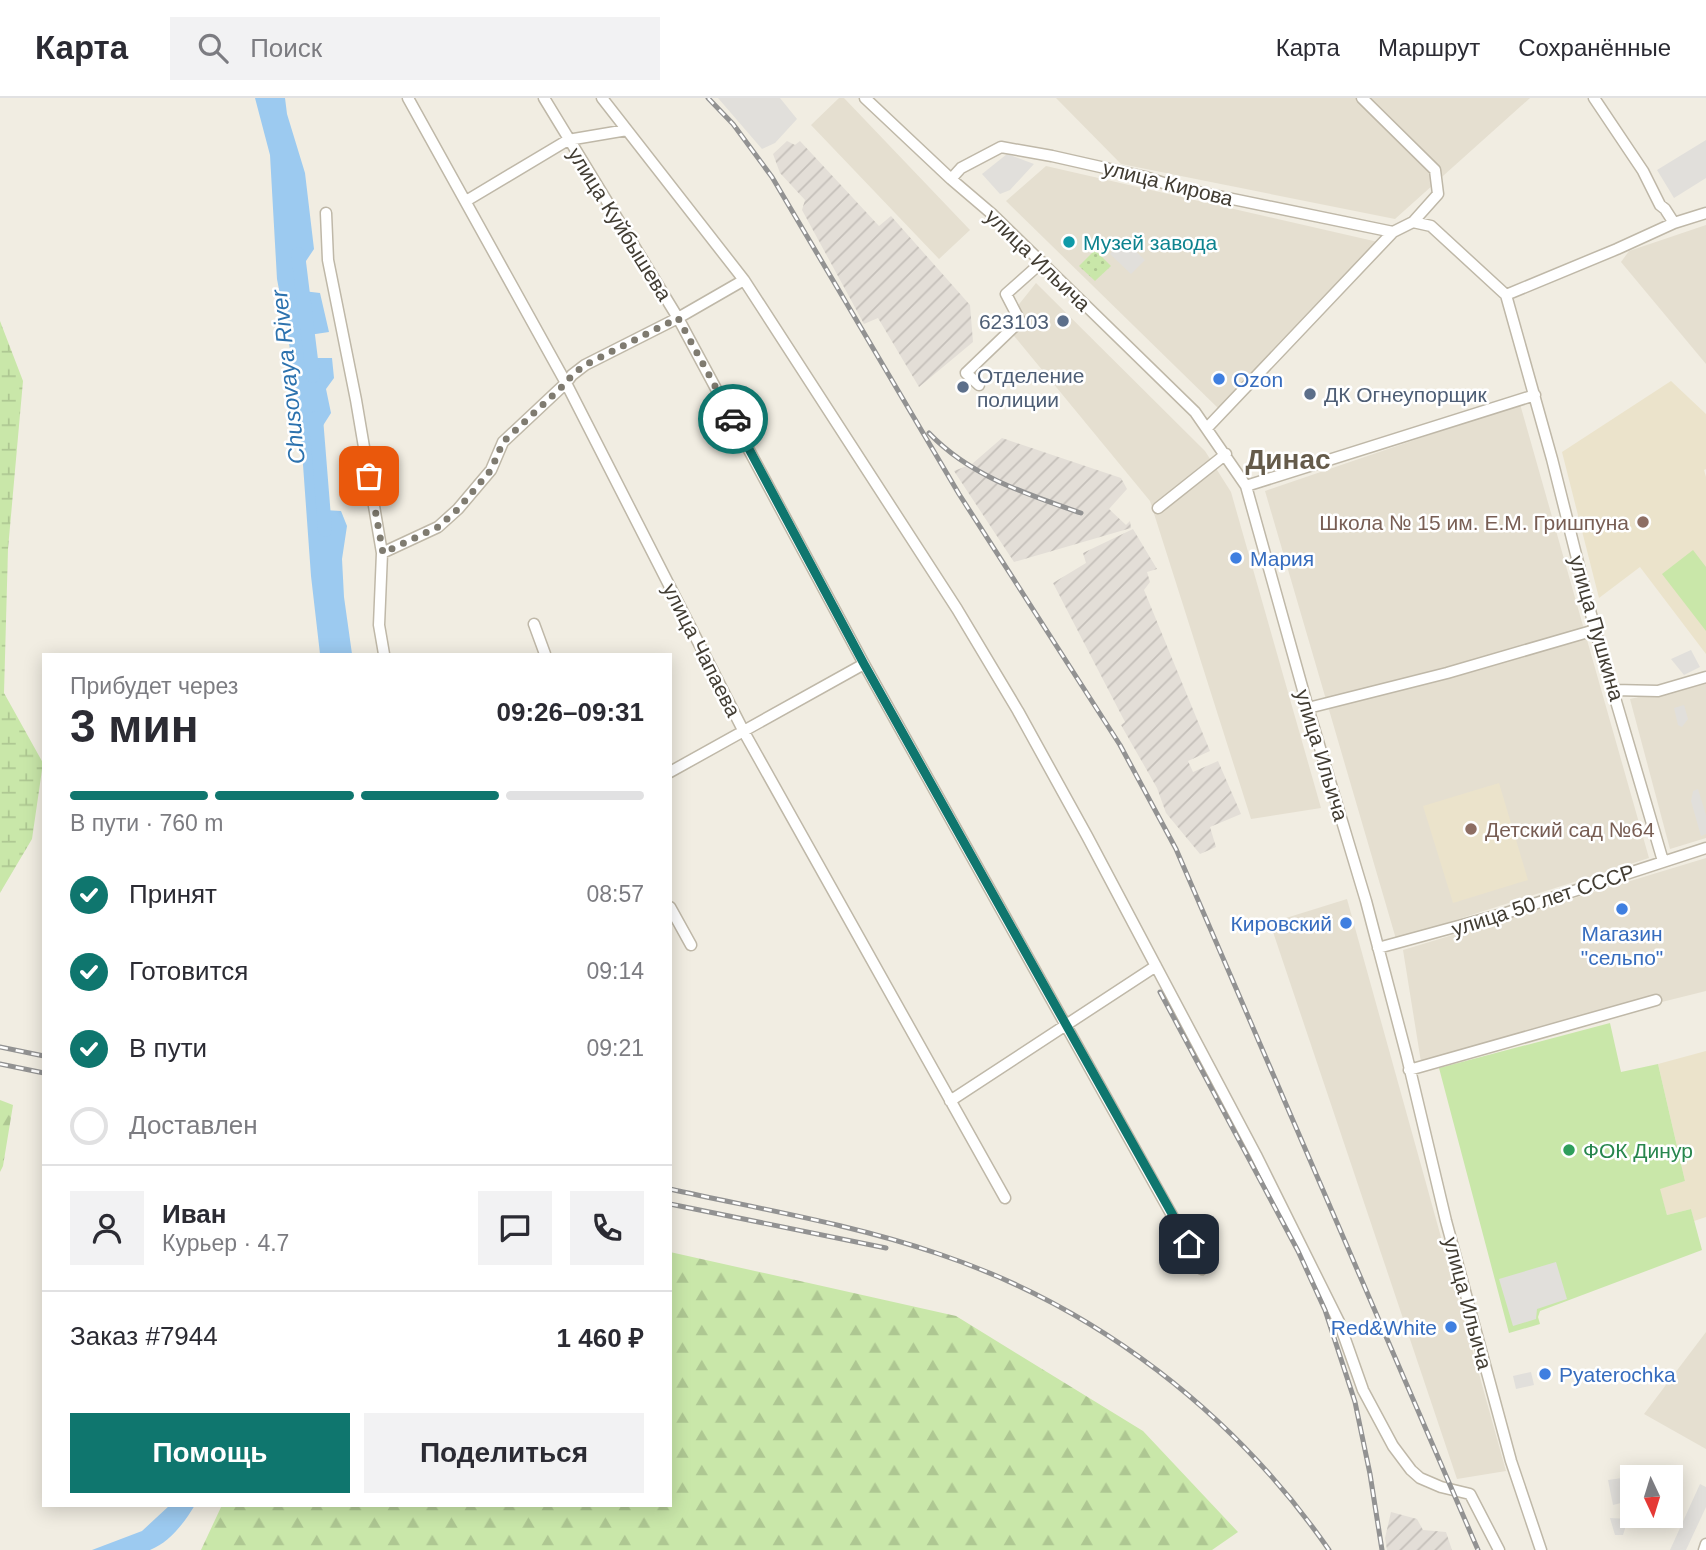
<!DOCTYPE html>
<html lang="ru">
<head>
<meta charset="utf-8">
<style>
	body { margin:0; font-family:Arial,sans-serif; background:#f2f2f3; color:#2b2b33; height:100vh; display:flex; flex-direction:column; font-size:26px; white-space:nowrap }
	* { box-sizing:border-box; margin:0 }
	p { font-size:23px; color:#7c7c81 }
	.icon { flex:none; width:38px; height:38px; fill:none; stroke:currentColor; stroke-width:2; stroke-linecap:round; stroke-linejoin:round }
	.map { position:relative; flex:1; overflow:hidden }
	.panel { position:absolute; left:42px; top:555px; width:630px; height:854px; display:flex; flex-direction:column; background:#fff; border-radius:0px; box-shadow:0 4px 18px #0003 }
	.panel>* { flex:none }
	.needle { width:46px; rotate:176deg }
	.tools { position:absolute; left:1620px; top:1367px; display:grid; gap:14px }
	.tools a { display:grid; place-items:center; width:63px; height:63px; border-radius:0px; background:#fff; box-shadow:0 4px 18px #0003; font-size:35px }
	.pin { position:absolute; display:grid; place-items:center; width:60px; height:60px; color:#fff; margin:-30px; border-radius:14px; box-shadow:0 4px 10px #0006 }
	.courier { position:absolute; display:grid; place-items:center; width:70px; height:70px; margin:-35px; border:5px solid #0f766e; border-radius:50%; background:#fff; color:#222; box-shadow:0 2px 9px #0007 }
	.summary em { font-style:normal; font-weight:600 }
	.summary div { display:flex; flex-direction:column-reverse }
	.summary { display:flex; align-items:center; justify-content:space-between; height:119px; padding:0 28px }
	h1 { font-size:46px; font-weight:600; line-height:52px }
	.bar { display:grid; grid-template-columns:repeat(4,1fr); gap:10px 7px; align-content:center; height:84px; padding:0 28px }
	.bar i { height:9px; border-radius:5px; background:#e1e1e2 }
	.bar .on { background:#0f766e }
	.bar p { grid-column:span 4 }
	.line { display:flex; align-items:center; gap:18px; padding:0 28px; border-top:2px solid #e1e1e2 }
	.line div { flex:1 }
	.round { display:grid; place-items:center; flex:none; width:74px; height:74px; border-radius:0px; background:#f2f2f3 }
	ol { padding:0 28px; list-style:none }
	li { display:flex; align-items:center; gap:21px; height:77px }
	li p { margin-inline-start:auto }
	li .icon { padding:7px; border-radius:50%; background:#0f766e; color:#fff; stroke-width:4 }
	li:last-child { color:#7c7c81 }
	li i { width:38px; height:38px; border:4px solid #e1e1e2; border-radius:50% }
	.cta { display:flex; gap:14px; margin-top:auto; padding:14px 28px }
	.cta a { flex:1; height:80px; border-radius:0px; background:#0f766e; color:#fff; font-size:28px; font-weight:600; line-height:80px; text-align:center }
	.cta a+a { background:#f2f2f3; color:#2b2b33 }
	header { display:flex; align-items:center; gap:42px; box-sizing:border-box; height:98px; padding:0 35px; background:#fff; border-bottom:2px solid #e1e1e2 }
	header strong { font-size:33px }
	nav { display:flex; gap:38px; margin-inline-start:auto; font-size:24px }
	.search { width:490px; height:63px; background:#f2f2f3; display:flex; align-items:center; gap:18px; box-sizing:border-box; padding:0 24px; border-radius:0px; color:#7c7c81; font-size:26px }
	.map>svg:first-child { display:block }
	.residential { fill:#e5dfd0 }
	.industrial { fill:url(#industrial-furrows) }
	.education { fill:#ebe3cb }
	.green { fill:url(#green-dots) }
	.forest { fill:url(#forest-firs) }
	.wetland { fill:url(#wetland-marsh) }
	.pitch { fill:#c9e7a9 }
	.parking { fill:#e1dfdb }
	.water { fill:#9ccaf0 }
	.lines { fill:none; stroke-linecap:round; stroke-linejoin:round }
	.river { stroke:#9ccaf0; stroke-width:14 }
	.minor-casing { stroke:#bfb8a8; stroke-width:13 }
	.minor { stroke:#fff; stroke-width:10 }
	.rail-casing { stroke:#929292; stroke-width:5 }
	.rail { stroke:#fff; stroke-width:2.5; stroke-dasharray:8; stroke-linecap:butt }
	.done { stroke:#7f7b70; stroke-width:7; stroke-dasharray:0 12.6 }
	.route { stroke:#0f766e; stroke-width:9 }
	.culture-dot { fill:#0f9aa8; stroke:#fff; stroke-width:2.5 }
	.service-dot { fill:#5c6f8a; stroke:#fff; stroke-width:2.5 }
	.shop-dot { fill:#3f7fe0; stroke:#fff; stroke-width:2.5 }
	.education-dot { fill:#8d6e63; stroke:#fff; stroke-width:2.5 }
	.leisure-dot { fill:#2e9e5b; stroke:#fff; stroke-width:2.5 }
	.labels { text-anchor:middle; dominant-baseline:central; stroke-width:5; stroke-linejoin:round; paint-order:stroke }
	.street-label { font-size:21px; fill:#423d33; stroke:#fff }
	.culture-label { font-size:21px; fill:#0d838f; stroke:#fff; text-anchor:start }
	.service-label { font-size:21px; fill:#4e5e75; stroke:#fff; text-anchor:start }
	.shop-label { font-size:21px; fill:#366cbe; stroke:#fff; text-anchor:start }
	.education-label { font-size:21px; fill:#785e54; stroke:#fff; text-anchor:end }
	.leisure-label { font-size:21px; fill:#27864d; stroke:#fff; text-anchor:start }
	.water-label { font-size:23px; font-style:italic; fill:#2c72ae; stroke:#fff }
	.district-label { font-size:28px; font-weight:bold; fill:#655b4a; stroke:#fff }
</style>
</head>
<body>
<header>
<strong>Карта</strong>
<div class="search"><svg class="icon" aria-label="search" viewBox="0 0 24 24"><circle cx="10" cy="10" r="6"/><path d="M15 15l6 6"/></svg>Поиск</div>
<nav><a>Карта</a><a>Маршрут</a><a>Сохранённые</a></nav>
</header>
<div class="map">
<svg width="1706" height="1452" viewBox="0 0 1706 1452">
	<defs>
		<pattern id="industrial-furrows" width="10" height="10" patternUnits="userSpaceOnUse" patternTransform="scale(1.75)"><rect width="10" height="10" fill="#e3ded7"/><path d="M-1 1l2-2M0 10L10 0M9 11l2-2" fill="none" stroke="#c4bfb9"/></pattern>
		<pattern id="green-dots" width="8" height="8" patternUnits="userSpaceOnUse" patternTransform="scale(1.75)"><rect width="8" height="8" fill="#c9e7a9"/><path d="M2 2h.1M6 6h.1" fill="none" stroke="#aec792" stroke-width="1.8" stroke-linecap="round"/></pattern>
		<pattern id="forest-firs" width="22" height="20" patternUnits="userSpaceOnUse" patternTransform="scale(1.75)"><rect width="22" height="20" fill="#c9e7a9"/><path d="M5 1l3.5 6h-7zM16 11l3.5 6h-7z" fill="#aec792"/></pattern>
		<pattern id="wetland-marsh" width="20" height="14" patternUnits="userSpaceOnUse" patternTransform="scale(1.75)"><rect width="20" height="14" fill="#c9e7a9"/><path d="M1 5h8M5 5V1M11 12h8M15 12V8" fill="none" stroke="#aec792"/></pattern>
	</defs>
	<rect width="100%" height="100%" fill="#f1ede2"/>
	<path class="residential" d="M839,0h5l126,132 -31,29 -128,-134z
		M1056,0h474l-135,121 -274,-55z
		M1046,68l332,76 -158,168 -214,-209z
		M1706,127v139l-85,-102 8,-11z
		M1036,185l169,168 26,41 90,316 -70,11 -101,-318 -140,-170 2,-18z
		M1520,306l129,454 -253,81 -131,-448z
		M1706,583v157l-36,11 -40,-150z
		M1706,760v133l-285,71 -18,-112z
		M1347,801l159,572 -49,8 -187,-556z
		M1706,1234v117l-62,-35z"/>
	<path class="industrial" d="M787,43l8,4 5,-4 79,85 12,-10 79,89 3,37 -54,45 -41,-69 -14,6 -62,-114 3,-10 -25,-27 -7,-19z
		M1002,340l119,40 6,11 -18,20 17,16 4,-4 1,7 -117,34 -60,-91 18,-7z
		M1133,431l24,40 -10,3 3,10 -6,8 66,161 -22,10 5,11 25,-11 23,53 -31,13 6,20 -16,7 -34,-41 -9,-25 -36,-63 4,-3 -72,-139 33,-20 -3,-10z
		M1391,1414l26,7 6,11 23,2 6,18h-65l-2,-12z"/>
	<path class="education" d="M1671,283l35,33v55l-2,1 2,7v177l-66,-87 -41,31 -37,-146z
		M1499,685l29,97 -75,23 -30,-97z
		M1706,953v166l-12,4 -3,-12 -24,6 -8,-27 26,-7 -27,-117z"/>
	<path class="green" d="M1095,152l16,16 -16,15 -16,-15z"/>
	<path class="forest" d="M0,1002l13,5 -10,61 -3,6z
		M670,1154l286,64 187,115 95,101 -26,18h-1011l21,-45h448z"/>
	<path class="wetland" d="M0,223l23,60 -15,168 -4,144 39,70 -11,76 -32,54z"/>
	<path class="pitch" d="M1693,452l13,17v64l-44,-57z
		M1610,925l11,49 37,-8 27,117 -25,8 7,26 24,-6 11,41 -162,61 -2,6 2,7 -31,9 -70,-265z"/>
	<path class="parking" d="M718,0h62l17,21 -22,24 -13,6z
		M1706,42v38l-32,20 -17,-28z
		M1007,56l27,10 -24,26 -10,4 -18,-20z
		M1123,141l22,21 -14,14 -21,-20z
		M1691,552l9,17 -16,8 -13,-16z
		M1684,607l4,14 -6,8 -4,-2 -4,-17z
		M1698,691l8,26v19l-5,2 -10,-35 2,-10z
		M1556,1164l11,37 -30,10 -1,10 -23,7 -14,-47z
		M1531,1274l3,13 -18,4 -3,-13z
		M1622,1380l3,19 -4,6 -8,2 -5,-25z
		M1700,1386l6,3v20l-20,43h-16z
		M1610,1420l18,1 -5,16h-8z"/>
	<path class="water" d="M255,0h30l2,16 18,59 9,76 -14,21 3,21 17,2 9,39 -20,3 2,23h21l2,20 -8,11 5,24 -14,22 7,75 17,1 6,15 -5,33 2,38 8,57h-32l-9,-78 -11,-153 -10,-74 -13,-70 -7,-124z
		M170,1407h25c-11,18 -25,37 -45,45h-58l50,-19z"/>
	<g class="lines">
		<path class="river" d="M298,156l15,122
			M316,320l9,112"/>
		<defs>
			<path id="minor" d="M408,0l158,285 178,349 261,466
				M544,0l134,220 186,346 338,605
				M602,0l142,182 213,329 61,102 69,125 169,319 83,167 24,68 30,56 18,24 9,8 21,9 29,7 29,56
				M865,0l86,81 41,35 203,198 51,74 62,222 58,193 41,156 39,164 65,240 30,89
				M1362,0l73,72 3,24 -25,28
				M1594,0l49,73 17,34 5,4 9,14
				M951,81l10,-11 40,-21 51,9 93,21 34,11 214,44
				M466,103l102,-61 59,-10
				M326,115l2,47 28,140 26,153 -3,72 5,29
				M1506,197l111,-46 57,-26 32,-10
				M979,287l-13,-12 54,-52 -14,-27 36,-32
				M1207,330l186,-196 20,-10 18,4 75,69 46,164 43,171 68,231
				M1246,388l289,-91
				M1158,410l68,-54
				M382,455l56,-26 20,-18 33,-39 12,-28 63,-59 6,-8 13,-10 93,-47 66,-38
				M534,526l11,30
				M1614,592l44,1 48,-14
				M1308,610l139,-35 148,-43
				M670,674l194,-108
				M670,809l21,38
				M1378,850l128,-35 200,-65
				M1409,972l247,-70
				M950,1003l206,-135
				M1704,1452l2,-6"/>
		</defs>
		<use href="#minor" class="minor-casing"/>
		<use href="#minor" class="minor"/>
		<defs>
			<path id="rail" d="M708,0l25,26 39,53 187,317 161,251 56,104 302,701
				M929,335c41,43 97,61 152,80
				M1160,894l138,259 27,59 30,92 15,72 12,76
				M0,949l44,9
				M0,966l44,9
				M670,1091c89,20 182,35 269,65 158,53 295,159 390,296
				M670,1106l216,44"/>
		</defs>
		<use href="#rail" class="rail-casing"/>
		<use href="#rail" class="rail"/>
	</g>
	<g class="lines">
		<path class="done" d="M369,378l14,77 55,-26 20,-18 33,-39 12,-28 63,-59 6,-8 13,-10 93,-47 55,101"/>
		<path class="route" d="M733,321l131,245 325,580"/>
	</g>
	<circle class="culture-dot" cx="1069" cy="144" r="7"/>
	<g class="service-dot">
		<circle cx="1063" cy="223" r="7"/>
		<circle cx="963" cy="289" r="7"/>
		<circle cx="1310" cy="296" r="7"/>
	</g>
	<g class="shop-dot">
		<circle cx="1219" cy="281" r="7"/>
		<circle cx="1236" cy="460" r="7"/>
		<circle cx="1622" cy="811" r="7"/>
		<circle cx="1346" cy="825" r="7"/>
		<circle cx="1451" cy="1229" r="7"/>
		<circle cx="1545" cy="1276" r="7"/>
	</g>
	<g class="education-dot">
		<circle cx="1643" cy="424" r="7"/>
		<circle cx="1471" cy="731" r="7"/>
	</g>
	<circle class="leisure-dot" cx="1569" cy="1052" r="7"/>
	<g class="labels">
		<g class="street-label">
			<text transform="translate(1168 85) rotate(14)">улица Кирова</text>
			<text transform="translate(620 126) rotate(58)">улица Куйбышева</text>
			<text transform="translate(1038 162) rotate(44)">улица Ильича</text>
			<text transform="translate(1597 530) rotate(74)">улица Пушкина</text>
			<text transform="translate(702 552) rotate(63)">улица Чапаева</text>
			<text transform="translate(1322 657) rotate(73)">улица Ильича</text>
			<text transform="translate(1543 802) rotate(-18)">улица 50 лет СССР</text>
			<text transform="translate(1468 1205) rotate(75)">улица Ильича</text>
		</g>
		<g class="culture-label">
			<text x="1083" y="144">Музей завода</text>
		</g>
		<g class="service-label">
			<text x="1049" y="223" text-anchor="end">623103</text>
			<text x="977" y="277">Отделение<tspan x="977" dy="24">полиции</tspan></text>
			<text x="1324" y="296">ДК Огнеупорщик</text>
		</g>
		<g class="shop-label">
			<text x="1233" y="281">Ozon</text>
			<text x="1250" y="460">Мария</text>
			<text x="1332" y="825" text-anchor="end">Кировский</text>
			<text x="1622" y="835" text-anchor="middle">Магазин<tspan x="1622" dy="24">"сельпо"</tspan></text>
			<text x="1437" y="1229" text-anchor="end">Red&amp;White</text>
			<text x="1559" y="1276">Pyaterochka</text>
		</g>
		<g class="education-label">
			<text x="1629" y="424">Школа № 15 им. Е.М. Гришпуна</text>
			<text x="1485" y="731" text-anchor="start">Детский сад №64</text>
		</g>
		<g class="leisure-label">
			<text x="1583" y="1052">ФОК Динур</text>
		</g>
		<g class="water-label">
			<text transform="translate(288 279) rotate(-96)">Chusovaya River</text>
		</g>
		<g class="district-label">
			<text x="1288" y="361">Динас</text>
		</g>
	</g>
</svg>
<div class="tools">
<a><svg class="needle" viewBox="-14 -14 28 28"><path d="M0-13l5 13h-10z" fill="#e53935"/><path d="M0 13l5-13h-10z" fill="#7c7c81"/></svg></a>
</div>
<div class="pin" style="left:369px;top:378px;background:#ea580c"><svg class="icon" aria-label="bag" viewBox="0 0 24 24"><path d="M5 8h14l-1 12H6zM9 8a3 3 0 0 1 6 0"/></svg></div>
<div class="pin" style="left:1189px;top:1146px;background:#1f2937"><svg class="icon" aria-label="home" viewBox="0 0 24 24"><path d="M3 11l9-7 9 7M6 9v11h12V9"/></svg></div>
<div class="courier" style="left:733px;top:321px"><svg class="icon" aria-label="car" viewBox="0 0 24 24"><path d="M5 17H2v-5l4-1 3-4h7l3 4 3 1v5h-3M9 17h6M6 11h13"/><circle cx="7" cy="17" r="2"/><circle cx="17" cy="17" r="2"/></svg></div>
<section class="panel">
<div class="summary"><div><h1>3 мин</h1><p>Прибудет через</p></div><em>09:26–09:31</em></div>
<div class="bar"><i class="on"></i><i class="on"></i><i class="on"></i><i></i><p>В пути · 760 m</p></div>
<ol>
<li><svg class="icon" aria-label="check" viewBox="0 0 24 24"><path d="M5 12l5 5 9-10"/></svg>Принят<p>08:57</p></li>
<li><svg class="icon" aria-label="check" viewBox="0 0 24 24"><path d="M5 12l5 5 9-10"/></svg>Готовится<p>09:14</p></li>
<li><svg class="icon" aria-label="check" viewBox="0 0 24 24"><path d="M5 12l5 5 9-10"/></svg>В пути<p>09:21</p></li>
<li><i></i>Доставлен</li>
</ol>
<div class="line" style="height:126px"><a class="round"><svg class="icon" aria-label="person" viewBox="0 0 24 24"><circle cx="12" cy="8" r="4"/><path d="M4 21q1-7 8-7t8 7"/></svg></a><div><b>Иван</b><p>Курьер · 4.7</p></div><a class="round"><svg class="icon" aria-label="chat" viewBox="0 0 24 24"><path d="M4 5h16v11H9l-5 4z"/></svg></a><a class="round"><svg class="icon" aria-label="phone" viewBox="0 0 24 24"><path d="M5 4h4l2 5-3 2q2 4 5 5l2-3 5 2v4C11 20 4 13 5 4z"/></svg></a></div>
<div class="line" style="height:91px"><div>Заказ #7944</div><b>1 460 ₽</b></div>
<div class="cta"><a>Помощь</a><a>Поделиться</a></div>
</section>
</div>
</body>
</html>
